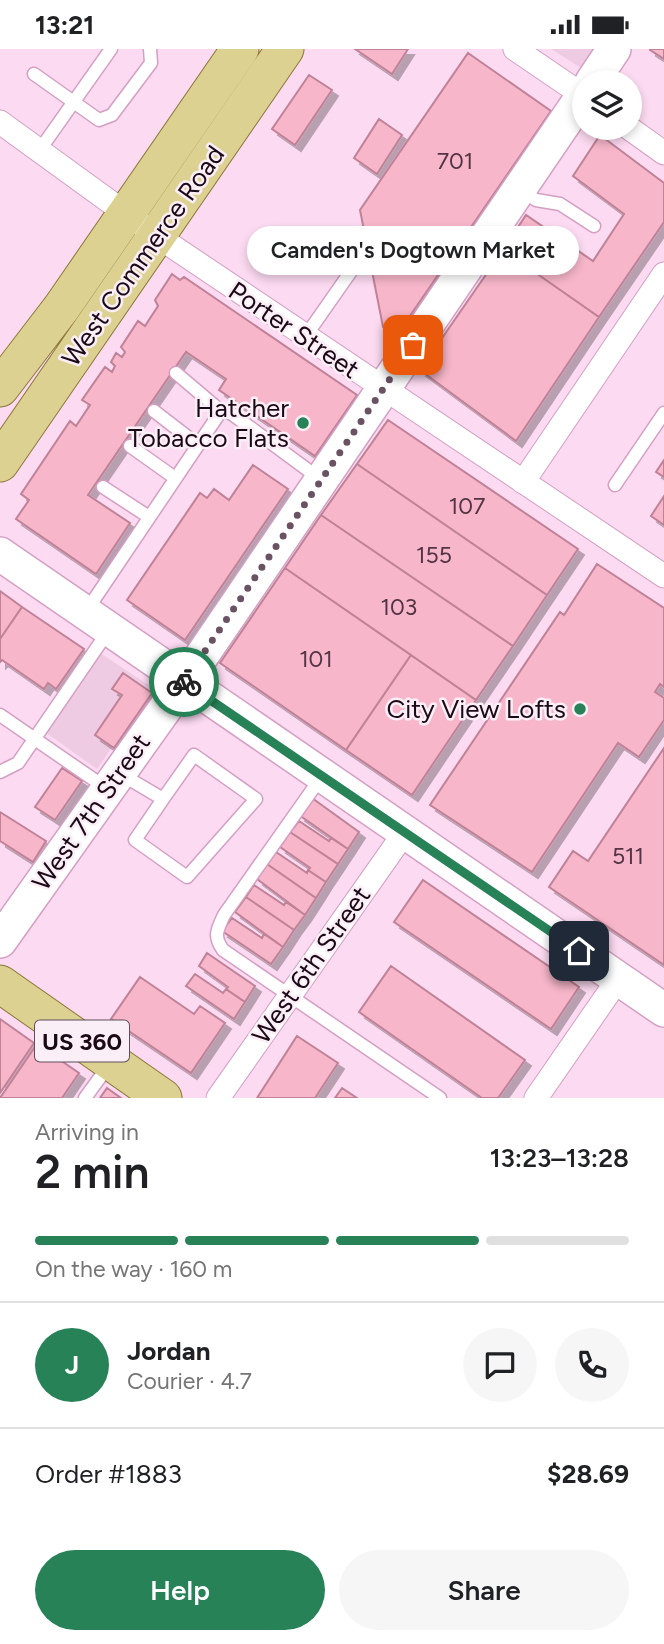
<!DOCTYPE html>
<html lang="en">
<head>
<meta charset="utf-8">
<style>
	body { margin:0; font-family:Figtree,sans-serif; background:#f6f6f6; color:#202124; height:100vh; display:flex; flex-direction:column; font-size:26px; white-space:nowrap }
	* { box-sizing:border-box; margin:0 }
	p { font-size:23px; color:#757577 }
	.icon { flex:none; width:38px; height:38px; fill:none; stroke:currentColor; stroke-width:2; stroke-linecap:round; stroke-linejoin:round }
	.map { position:relative; height:1049px; overflow:hidden }
	.details { display:flex; flex-direction:column; background:#fff; flex:1 }
	.details>* { flex:none }
	.buttons { position:absolute; left:572px; top:21px; display:grid; gap:14px }
	.buttons a { display:grid; place-items:center; width:70px; height:70px; border-radius:50%; background:#fff; box-shadow:0 4px 10px #0003; font-size:35px }
	.pin { position:absolute; display:grid; place-items:center; width:60px; height:60px; color:#fff; margin:-30px; border-radius:14px; box-shadow:0 4px 10px #0006 }
	.courier { position:absolute; display:grid; place-items:center; width:70px; height:70px; margin:-35px; border:5px solid #288258; border-radius:50%; background:#fff; color:#222; box-shadow:0 2px 9px #0007 }
	.bubble { position:absolute; height:49px; border-radius:24px; background:#fff; box-shadow:0 4px 10px #0003; font-size:23px; font-weight:600; line-height:49px; text-align:center }
	.head em { font-style:normal; font-weight:600 }
	.head div { display:flex; flex-direction:column-reverse }
	.head { display:flex; align-items:center; justify-content:space-between; height:119px; padding:0 35px }
	h1 { font-size:46px; font-weight:600; line-height:52px }
	.bar { display:grid; grid-template-columns:repeat(4,1fr); gap:10px 7px; align-content:center; height:84px; padding:0 35px }
	.bar i { height:9px; border-radius:5px; background:#e0e0e0 }
	.bar .on { background:#288258 }
	.bar p { grid-column:span 4 }
	.line { display:flex; align-items:center; gap:18px; padding:0 35px; border-top:2px solid #e0e0e0 }
	.line div { flex:1 }
	.round { display:grid; place-items:center; flex:none; width:74px; height:74px; border-radius:37px; background:#f6f6f6 }
	.button { display:flex; gap:14px; margin-top:auto; padding:14px 35px }
	.button a { flex:1; height:80px; border-radius:42px; background:#288258; color:#fff; font-size:28px; font-weight:600; line-height:80px; text-align:center }
	.button a+a { background:#f6f6f6; color:#202124 }
	.status { display:flex; justify-content:space-between; align-items:center; height:49px; padding:0 35px; background:#fff; direction:ltr }
	.status svg { height:19px; fill:currentColor }
	.map>svg:first-child { display:block }
	.built { fill:#efcae3 }
	.building { fill:#f7b6ca; stroke:#bf8296; stroke-width:2; filter:url(#shadow) }
	.lines { fill:none; stroke-linecap:round; stroke-linejoin:round }
	.lane-casing { stroke:#d49fc3; stroke-width:15 }
	.street-casing { stroke:#d49fc3; stroke-width:25 }
	.secondary-casing { stroke:#d49fc3; stroke-width:36 }
	.primary-casing { stroke:#8a7738; stroke-width:39 }
	.lane { stroke:#fff; stroke-width:12 }
	.street { stroke:#fff; stroke-width:23 }
	.secondary { stroke:#fff; stroke-width:33 }
	.primary { stroke:#ddd192; stroke-width:37 }
	.done { stroke:#6a5263; stroke-width:7; stroke-dasharray:0 12.6 }
	.route { stroke:#288258; stroke-width:9 }
	.poi-dot { fill:#288258; stroke:#fbeff7; stroke-width:2.5 }
	.labels { text-anchor:middle; dominant-baseline:central; stroke-width:5; stroke-linejoin:round; paint-order:stroke }
	.number-label { font-size:23px; fill:#533444 }
	.shield { fill:#fbeff7; stroke:#5f4e5a; stroke-width:2 }
	.shield-label { font-size:24px; font-weight:bold; fill:#1c0917 }
	.street-label { font-size:26px; fill:#1c0917; stroke:#fbeff7 }
	.poi-label { font-size:26px; fill:#1c0917; stroke:#fbeff7; text-anchor:end }
</style>
</head>
<body>
<div class="status"><b>13:21</b><svg viewBox="0 0 49 12"><path d="M0 12V9h3v3zM5 12V6h3v6zM10 12V3h3v9zM15 12V0h3v12zM26 1h20v11H26zM47 4h2v5h-2z"/></svg></div>
<div class="map">
<svg width="664" height="1049" viewBox="0 0 664 1049">
	<defs>
		<filter id="shadow"><feDropShadow dx="6" dy="6" stdDeviation="0" flood-color="#0004"/></filter>
	</defs>
	<rect width="100%" height="100%" fill="#fcdaf1"/>
	<path class="built" d="M551,0h49l-14,22z
		M100,604l53,35 -56,81 -52,-37z"/>
	<path class="building" d="M355,0h53l-16,25z
		M664,0v10l-14,-9v-1z
		M468,4l83,58 -155,225 -13,-9 -23,-117z
		M309,26l23,15 -37,55 -23,-16z
		M379,70l23,16 -25,39 -23,-16z
		M600,86l64,48v39l-65,95 -96,-67 23,-35 67,46 31,-47 -51,-38z
		M503,201l96,67 -83,124 -96,-71z
		M172,225l8,6 4,-3 173,118 -42,61 -96,-66 7,-11 -40,-27 -98,143 42,28 -34,51 -80,-55 13,-19 -8,-6 49,-73 6,5 14,-21 -8,-5 23,-33 7,5 3,-6 -4,-4 5,-9 6,4 3,-5 -4,-5 17,-26 7,5 13,-20 -3,-6z
		M388,371l190,129 -31,46 -190,-131z
		M664,411v17l-8,-5z
		M357,415l190,131 -34,51 -192,-131z
		M253,416l35,24 -103,151 -58,-40 73,-107 7,5 7,-9 15,11z
		M664,447v29l-13,-9z
		M321,466l192,131 -37,54 -191,-132z
		M597,515l67,44v79l-4,-3 -5,8 9,6v22l-25,37 -21,-14 -86,129 -102,-67 130,-193 4,3z
		M285,519l126,87 -65,95 -126,-87z
		M0,542l22,16 -22,32z
		M22,558l62,42 -28,40 -8,-6 -4,6 -42,-29 -2,2v-23z
		M411,606l65,45 -64,95 -66,-45z
		M123,624l29,20 -38,55 -19,-13 27,-40 -10,-6z
		M664,699v217l-115,-78 24,-36 15,10z
		M62,719l20,13 -27,39 -20,-13z
		M312,749l47,34 -11,17 -49,-34z
		M0,763l46,29 -13,21 -33,-21z
		M299,772l30,20 2,-3 17,11 -10,15 -48,-32z
		M290,783l48,32 -12,18 -18,-12 2,-2 -30,-21z
		M276,803l31,21 1,-3 18,12 -10,16 -49,-34z
		M267,815l49,34 -11,17 -48,-36z
		M423,831l156,107 -28,42 -157,-107z
		M254,836l30,20 2,-3 19,13 -11,15 -48,-33z
		M246,848l48,33 -11,17 -48,-35z
		M232,869l30,20 2,-4 19,13 -12,17 -49,-33z
		M207,904l48,33 -10,16 -19,-13 2,-2 -29,-21z
		M391,917l134,94 -27,38h-16l-123,-86z
		M195,925l28,19 3,-4 19,13 -11,17 -48,-33z
		M140,928l54,37 6,-8 25,17 -34,50 -80,-54z
		M0,970l34,24 -34,50z
		M297,987l41,27 -23,35h-58z
		M37,995l42,29 -17,25h-62z
		M107,1039l14,10h-21z
		M342,1039l15,10h-22z"/>
	<g class="lines">
		<defs>
			<path id="lane" d="M34,25l65,46 13,-5 39,-52 -1,-14
				M39,102l72,-102
				M520,141l16,10 24,4 34,22
				M305,288l49,-70
				M176,324l46,39
				M154,362l44,34
				M130,397l45,32
				M615,436l49,-72
				M103,438l46,30
				M85,564l134,-199 6,-3 7,3 88,65
				M0,666l106,73
				M0,723l18,-9 91,-133
				M119,724l44,26 31,-44 62,44 -69,78 -52,-37 28,-41
				M322,727l-98,139c-7,15 -11,21 -1,35l217,148
				M85,1049l24,-33"/>
			<path id="street" d="M515,0l69,47
				M0,73l157,114 507,340
				M629,79l35,25
				M523,433l141,-208
				M218,1049l187,-266
				M536,1049l83,-120"/>
			<path id="secondary" d="M592,33l22,-33
				M0,505l664,456
				M0,892l184,-259 400,-588"/>
			<path id="primary" d="M0,339l62,-81 178,-258
				M0,414l285,-414
				M0,935l163,114"/>
		</defs>
		<use href="#lane" class="lane-casing"/>
		<use href="#street" class="street-casing"/>
		<use href="#secondary" class="secondary-casing"/>
		<use href="#primary" class="primary-casing"/>
		<use href="#lane" class="lane"/>
		<use href="#street" class="street"/>
		<use href="#secondary" class="secondary"/>
		<use href="#primary" class="primary"/>
	</g>
	<g class="lines">
		<path class="done" d="M184,633l229,-337"/>
		<path class="route" d="M184,633l395,269"/>
	</g>
	<g class="poi-dot">
		<circle cx="303" cy="374" r="7"/>
		<circle cx="580" cy="660" r="7"/>
	</g>
	<g class="labels">
		<g class="number-label">
			<text x="455" y="112">701</text>
			<text x="467" y="457">107</text>
			<text x="434" y="506">155</text>
			<text x="399" y="558">103</text>
			<text x="316" y="610">101</text>
			<text x="628" y="807">511</text>
		</g>
		<rect class="shield" x="35" y="971.5" width="94" height="41" rx="5"/>
		<g class="shield-label">
			<text x="82" y="992">US 360</text>
		</g>
		<g class="street-label">
			<text transform="translate(143 207) rotate(-55)">West Commerce Road</text>
			<text transform="translate(294 281) rotate(34)">Porter Street</text>
			<text transform="translate(91 763) rotate(-55)">West 7th Street</text>
			<text transform="translate(311 916) rotate(-55)">West 6th Street</text>
		</g>
		<g class="poi-label">
			<text x="289" y="359">Hatcher<tspan x="289" dy="30">Tobacco Flats</tspan></text>
			<text x="566" y="660">City View Lofts</text>
		</g>
	</g>
</svg>
<div class="buttons">
<a><svg class="icon" aria-label="layers" viewBox="0 0 24 24"><path d="M12 4l9 5-9 5-9-5zM3 14l9 5 9-5"/></svg></a>
</div>
<div class="pin" style="left:413px;top:296px;background:#ea580c"><svg class="icon" aria-label="bag" viewBox="0 0 24 24"><path d="M5 8h14l-1 12H6zM9 8a3 3 0 0 1 6 0"/></svg></div>
<div class="pin" style="left:579px;top:902px;background:#1f2937"><svg class="icon" aria-label="home" viewBox="0 0 24 24"><path d="M3 11l9-7 9 7M6 9v11h12V9"/></svg></div>
<div class="courier" style="left:184px;top:633px"><svg class="icon" aria-label="bike" viewBox="0 0 24 24"><circle cx="6" cy="16" r="4"/><circle cx="18" cy="16" r="4"/><path d="M6 16l4-8h5l3 8M10 8l3 8H6M13 5h3"/></svg></div>
<div class="bubble" style="left:247px;top:177px;width:332px">Camden's Dogtown Market</div>
</div>
<section class="details">
<div class="head"><div><h1>2 min</h1><p>Arriving in</p></div><em>13:23–13:28</em></div>
<div class="bar"><i class="on"></i><i class="on"></i><i class="on"></i><i></i><p>On the way · 160 m</p></div>
<div class="line" style="height:126px"><b class="round" style="background:#288258;color:#fff">J</b><div><b>Jordan</b><p>Courier · 4.7</p></div><a class="round"><svg class="icon" aria-label="chat" viewBox="0 0 24 24"><path d="M4 5h16v11H9l-5 4z"/></svg></a><a class="round"><svg class="icon" aria-label="phone" viewBox="0 0 24 24"><path d="M5 4h4l2 5-3 2q2 4 5 5l2-3 5 2v4C11 20 4 13 5 4z"/></svg></a></div>
<div class="line" style="height:91px"><div>Order #1883</div><b>$28.69</b></div>
<div class="button"><a>Help</a><a>Share</a></div>
</section>
</body>
</html>
